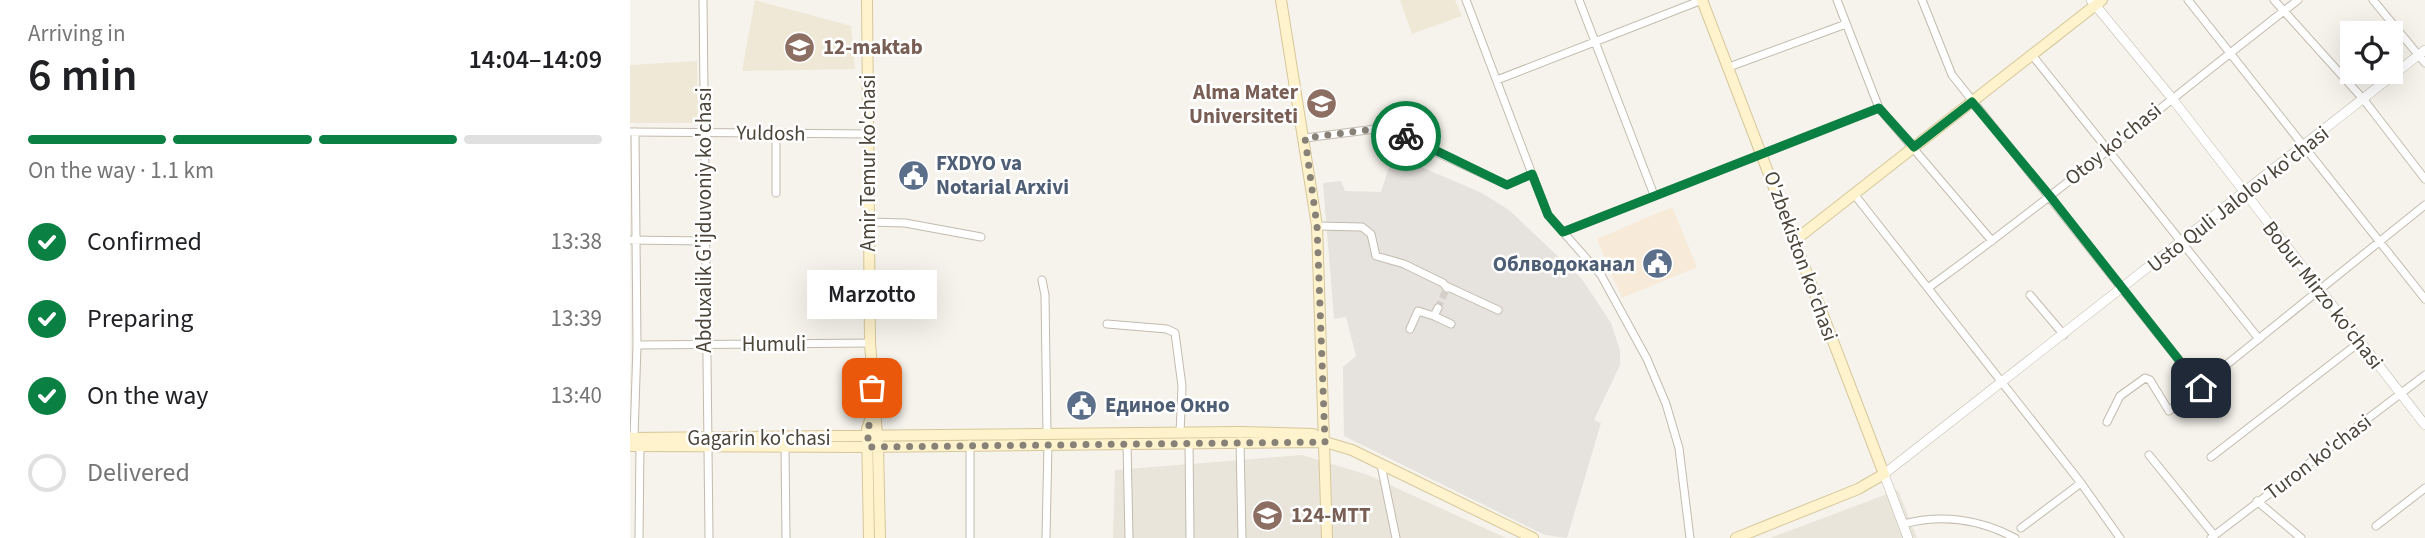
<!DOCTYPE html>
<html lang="en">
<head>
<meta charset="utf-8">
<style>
	body { margin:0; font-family:"Source Sans 3",sans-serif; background:#f6f6f6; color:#202124; height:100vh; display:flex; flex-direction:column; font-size:26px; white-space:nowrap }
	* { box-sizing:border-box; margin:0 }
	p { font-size:23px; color:#757577 }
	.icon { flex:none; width:38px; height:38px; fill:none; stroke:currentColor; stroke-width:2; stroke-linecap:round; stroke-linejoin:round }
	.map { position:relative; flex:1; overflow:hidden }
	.details { display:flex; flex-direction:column; background:#fff; width:630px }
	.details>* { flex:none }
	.controls { position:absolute; left:1710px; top:21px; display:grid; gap:14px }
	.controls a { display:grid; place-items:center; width:63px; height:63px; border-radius:0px; background:#fff; box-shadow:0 7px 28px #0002; font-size:35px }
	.pin { position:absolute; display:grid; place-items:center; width:60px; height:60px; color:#fff; margin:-30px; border-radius:14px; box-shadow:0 4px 10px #0006 }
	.courier { position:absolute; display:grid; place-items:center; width:70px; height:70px; margin:-35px; border:5px solid #0b8043; border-radius:50%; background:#fff; color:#222; box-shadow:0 2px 9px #0007 }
	.bubble { position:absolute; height:49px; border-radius:0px; background:#fff; box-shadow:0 7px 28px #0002; font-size:23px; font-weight:600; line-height:49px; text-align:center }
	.overview em { font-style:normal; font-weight:600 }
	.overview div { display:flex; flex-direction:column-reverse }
	.overview { display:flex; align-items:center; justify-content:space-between; height:119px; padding:0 28px }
	h1 { font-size:46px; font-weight:600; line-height:52px }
	.bar { display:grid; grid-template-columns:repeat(4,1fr); gap:10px 7px; align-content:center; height:84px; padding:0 28px }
	.bar i { height:9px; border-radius:5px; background:#e0e0e0 }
	.bar .current { background:#0b8043 }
	.bar p { grid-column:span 4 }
	ol { padding:0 28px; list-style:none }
	li { display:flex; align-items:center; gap:21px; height:77px }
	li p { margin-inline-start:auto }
	li .icon { padding:7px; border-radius:50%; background:#0b8043; color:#fff; stroke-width:4 }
	li:last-child { color:#757577 }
	li i { width:38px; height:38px; border:4px solid #e0e0e0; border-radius:50% }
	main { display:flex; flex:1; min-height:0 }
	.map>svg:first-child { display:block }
	.residential { fill:#eae5da }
	.commercial { fill:#f7ead8 }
	.industrial { fill:#e6e2dd }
	.education { fill:#efe8d6 }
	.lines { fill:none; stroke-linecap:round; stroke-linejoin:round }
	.minor-tunnel { stroke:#d4d0c8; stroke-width:7; stroke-dasharray:7 3.5; stroke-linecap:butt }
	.minor-casing { stroke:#c2bbae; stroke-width:9 }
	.tertiary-casing { stroke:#c2bbae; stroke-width:10 }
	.secondary-casing { stroke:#d6c79b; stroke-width:12 }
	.minor { stroke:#fff; stroke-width:7 }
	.tertiary { stroke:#fff; stroke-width:9 }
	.secondary { stroke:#fff3cd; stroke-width:10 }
	.done { stroke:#878178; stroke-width:7; stroke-dasharray:0 12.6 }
	.route { stroke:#0b8043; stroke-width:9 }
	.labels { text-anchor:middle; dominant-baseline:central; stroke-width:5; stroke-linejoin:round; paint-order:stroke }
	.education-label { font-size:21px; font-weight:bold; fill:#785e54; stroke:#fff; text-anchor:start }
	.street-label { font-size:21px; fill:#4b4439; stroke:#fff }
	.service-label { font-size:21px; font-weight:bold; fill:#4e5e75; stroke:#fff; text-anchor:start }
</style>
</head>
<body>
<main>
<section class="details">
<div class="overview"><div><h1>6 min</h1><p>Arriving in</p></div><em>14:04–14:09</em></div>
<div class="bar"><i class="current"></i><i class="current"></i><i class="current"></i><i></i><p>On the way · 1.1 km</p></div>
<ol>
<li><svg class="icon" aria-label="check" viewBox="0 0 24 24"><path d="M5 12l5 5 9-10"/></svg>Confirmed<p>13:38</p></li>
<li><svg class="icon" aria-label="check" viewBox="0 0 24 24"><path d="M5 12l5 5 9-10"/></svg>Preparing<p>13:39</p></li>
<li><svg class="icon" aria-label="check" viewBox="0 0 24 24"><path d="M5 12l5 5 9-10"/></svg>On the way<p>13:40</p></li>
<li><i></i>Delivered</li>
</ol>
</section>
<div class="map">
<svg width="1795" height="538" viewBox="0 0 1795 538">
	<rect width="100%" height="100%" fill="#f6f3ec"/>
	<path class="residential" d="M672,455l66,20 138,63h-393l2,-68z
		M1268,490l19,48h-147z"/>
	<path class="commercial" d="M1042,207l25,60 -75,31 -25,-59z"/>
	<path class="industrial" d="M763,155l89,38 27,17 73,69 29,44 9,27v15l-26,55 7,3 -34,115 -22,-3 -201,-99 -1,-69 13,-11 -10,-39 -12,2 -11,-136 18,-2 4,10 36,1z"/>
	<path class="education" d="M125,0l96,26 4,43 -113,2z
		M770,0h55l7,16 -50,18z
		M67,61l1,62h-68v-58z"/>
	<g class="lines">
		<path class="minor-tunnel" d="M808,308l9,-20"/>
		<defs>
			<path id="minor" d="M836,0l66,174
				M949,0l75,195
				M1207,0l42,108 113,133
				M1292,0l30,75 249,313
				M1558,0l237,299
				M1644,0l90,100 61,79
				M1743,0l52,63
				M73,1l6,537
				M1402,55l227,284
				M1099,67l117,-43
				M867,80l205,-80
				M0,132l239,2
				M146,133v60
				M675,138l78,-10 124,57 25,-11 16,41 53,60 46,84 19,45 13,44 11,90
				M1224,194l227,289 39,55
				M238,222l37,1 76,14
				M687,226l45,1 9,7 5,22 28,8 39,19 4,5
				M933,232l316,-124
				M0,240l74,1
				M412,280l3,15 2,139
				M816,286l52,24
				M1298,288c127,-92 246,-192 370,-288
				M1400,295l34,40
				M808,308l-4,8 17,8
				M477,324l60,5 8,4 7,53 -2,47
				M780,329l8,-18 16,5
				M7,345l233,-2
				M1477,422l13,-26 25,-18 5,2 19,31 256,-206
				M4,438l3,-93 -2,-213
				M610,441l2,97
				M559,442l1,96
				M497,443l2,95
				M340,444v94
				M155,447l1,91
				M1519,455l65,80
				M1581,457l150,-116
				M751,465l15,73
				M1627,501l44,37
				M1273,524c38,-10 77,-5 112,14
				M1746,526l49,-38
				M1391,528l60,-45
				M9,538l1,-92
				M416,538l2,-94
				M1581,538l214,-163"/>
			<path id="tertiary" d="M1461,0l80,97 254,328
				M1278,538l-24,-64 541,-424"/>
			<path id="secondary" d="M237,0l3,343 8,104 2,91
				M651,0l36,226 10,312
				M1072,0l182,474 -26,15 -122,49
				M1164,241l308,-241
				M0,438l610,-6 73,2 12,8
				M0,446l232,1 463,-5 27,8 181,88
				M239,538l-2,-109 6,-18"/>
		</defs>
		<use href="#minor" class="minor-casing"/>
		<use href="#tertiary" class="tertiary-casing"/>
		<use href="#secondary" class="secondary-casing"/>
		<use href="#minor" class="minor"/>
		<use href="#tertiary" class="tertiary"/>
		<use href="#secondary" class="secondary"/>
	</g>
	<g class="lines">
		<path class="done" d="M242,388c1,21 -5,38 -4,59l457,-5 -8,-216 -12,-88 78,-10 23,8"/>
		<path class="route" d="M776,136l101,49 25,-11 16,41 15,17 316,-124 35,39 58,-45 78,94 151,192"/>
	</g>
	<defs>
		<symbol id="school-disc" viewBox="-11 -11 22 22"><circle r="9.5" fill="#8d6e63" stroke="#fff"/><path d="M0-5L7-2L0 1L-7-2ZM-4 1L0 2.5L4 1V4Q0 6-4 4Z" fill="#fff"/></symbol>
		<symbol id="university-disc" viewBox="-11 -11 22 22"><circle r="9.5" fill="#8d6e63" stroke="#fff"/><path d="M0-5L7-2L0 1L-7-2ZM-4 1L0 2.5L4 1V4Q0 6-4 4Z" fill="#fff"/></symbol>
		<symbol id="civic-disc" viewBox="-11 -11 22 22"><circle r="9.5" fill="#5c6f8a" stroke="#fff"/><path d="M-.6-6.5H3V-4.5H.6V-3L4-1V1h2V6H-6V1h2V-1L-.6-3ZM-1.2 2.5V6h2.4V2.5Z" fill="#fff"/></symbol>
	</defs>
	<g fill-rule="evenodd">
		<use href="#school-disc" x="152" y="30" width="35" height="35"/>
		<use href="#university-disc" x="674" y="86" width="35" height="35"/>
		<use href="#civic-disc" x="266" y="158" width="35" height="35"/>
		<use href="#civic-disc" x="1010" y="246" width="35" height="35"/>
		<use href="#civic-disc" x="434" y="388" width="35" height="35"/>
		<use href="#school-disc" x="620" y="498" width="35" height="35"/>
	</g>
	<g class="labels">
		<g class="education-label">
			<text x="193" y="47">12-maktab</text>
			<text x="668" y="92" text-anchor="end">Alma Mater<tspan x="668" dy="24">Universiteti</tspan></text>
			<text x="661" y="515">124-MTT</text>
		</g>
		<g class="street-label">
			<text transform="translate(141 133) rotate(1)">Yuldosh</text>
			<text transform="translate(1483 144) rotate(-39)">Otoy ko'chasi</text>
			<text transform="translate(238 163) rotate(-90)">Amir Temur ko'chasi</text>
			<text transform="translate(1608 199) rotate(-38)">Usto Quli Jalolov ko'chasi</text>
			<text transform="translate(74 220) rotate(-90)">Abduxalik G'ijduvoniy ko'chasi</text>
			<text transform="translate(1171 256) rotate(70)">O'zbekiston ko'chasi</text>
			<text transform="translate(1693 295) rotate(52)">Bobur Mirzo ko'chasi</text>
			<text x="144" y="344">Humuli</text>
			<text x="129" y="438">Gagarin ko'chasi</text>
			<text transform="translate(1688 457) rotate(-37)">Turon ko'chasi</text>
		</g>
		<g class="service-label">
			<text x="306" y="163">FXDYO va<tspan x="306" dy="24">Notarial Arxivi</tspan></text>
			<text x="1005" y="264" text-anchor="end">Облводоканал</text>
			<text x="475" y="405">Единое Окно</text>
		</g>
	</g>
</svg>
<div class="controls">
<a><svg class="icon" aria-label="locate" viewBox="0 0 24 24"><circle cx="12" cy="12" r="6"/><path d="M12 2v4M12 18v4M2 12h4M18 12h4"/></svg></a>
</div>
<div class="pin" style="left:242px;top:388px;background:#ea580c"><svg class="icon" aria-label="bag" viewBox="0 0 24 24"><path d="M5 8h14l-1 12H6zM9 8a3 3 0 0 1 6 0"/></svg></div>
<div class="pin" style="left:1571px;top:388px;background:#1f2937"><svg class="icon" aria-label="home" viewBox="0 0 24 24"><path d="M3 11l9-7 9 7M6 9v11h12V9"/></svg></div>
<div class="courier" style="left:776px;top:136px"><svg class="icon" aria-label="bike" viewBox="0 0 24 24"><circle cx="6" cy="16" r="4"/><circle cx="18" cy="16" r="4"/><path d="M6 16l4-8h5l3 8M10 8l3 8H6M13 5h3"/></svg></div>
<div class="bubble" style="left:177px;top:270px;width:130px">Marzotto</div>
</div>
</main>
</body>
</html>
